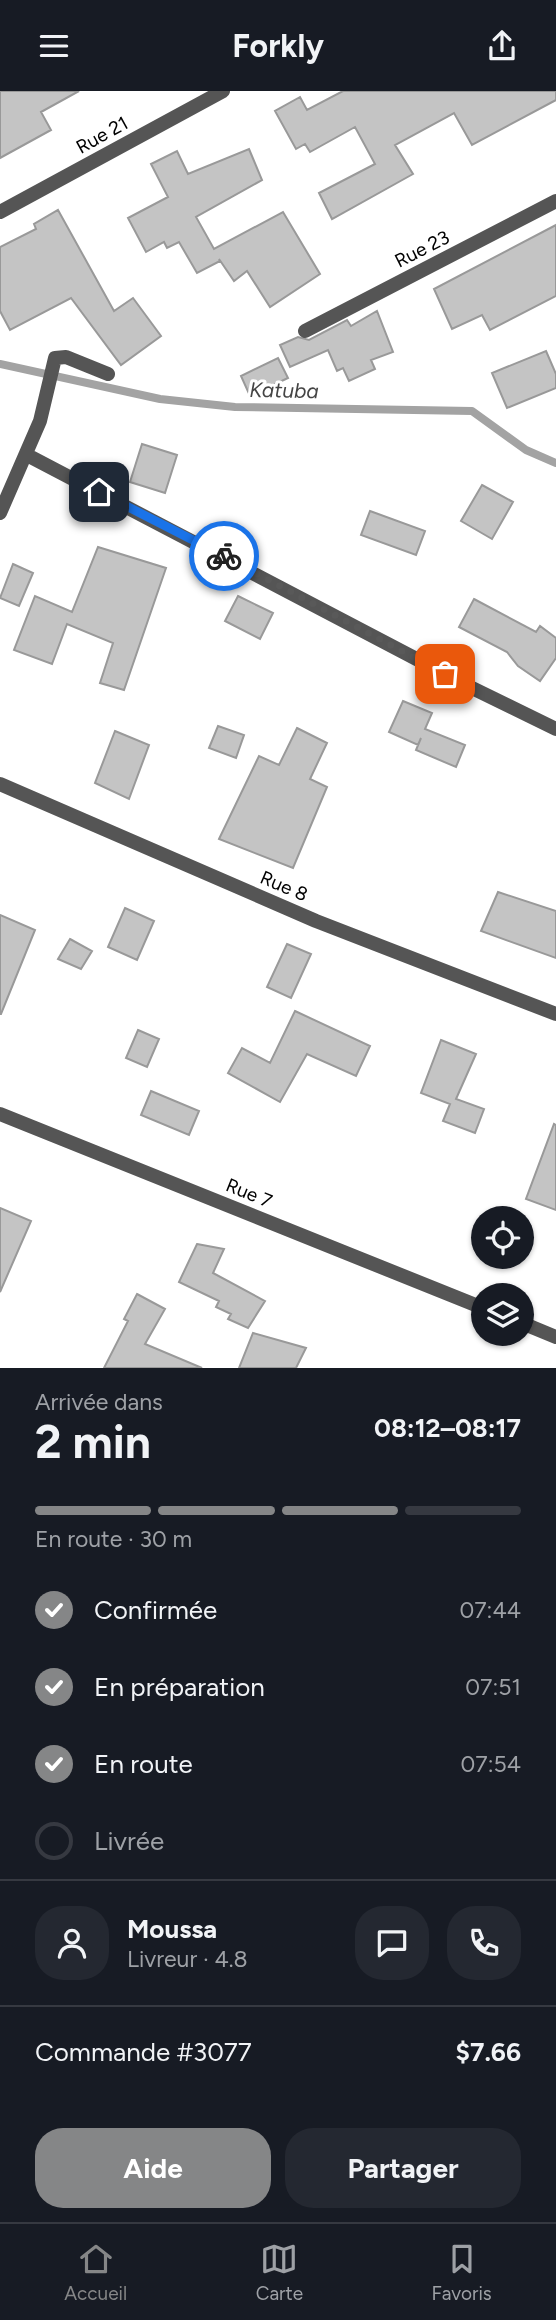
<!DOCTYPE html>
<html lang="fr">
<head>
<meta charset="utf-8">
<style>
	body { margin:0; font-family:Figtree,sans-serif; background:#242831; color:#f1f3f6; height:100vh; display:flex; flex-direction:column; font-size:26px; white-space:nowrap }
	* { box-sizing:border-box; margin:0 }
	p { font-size:23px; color:#9ea1a6 }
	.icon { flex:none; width:38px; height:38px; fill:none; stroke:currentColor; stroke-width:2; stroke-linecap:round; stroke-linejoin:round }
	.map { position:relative; height:1277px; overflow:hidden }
	.panel { display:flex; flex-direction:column; background:#171b24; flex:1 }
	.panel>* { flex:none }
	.buttons { position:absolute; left:471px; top:1115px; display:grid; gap:14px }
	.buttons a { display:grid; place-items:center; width:63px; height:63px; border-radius:50%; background:#171b24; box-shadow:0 2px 5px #0004; font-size:35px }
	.pin { position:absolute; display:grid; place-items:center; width:60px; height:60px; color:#fff; margin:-30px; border-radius:14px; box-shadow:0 4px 10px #0006 }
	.courier { position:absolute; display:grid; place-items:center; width:70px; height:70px; margin:-35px; border:5px solid #1a73e8; border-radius:50%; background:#fff; color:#222; box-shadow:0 2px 9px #0007 }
	.headline em { font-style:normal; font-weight:700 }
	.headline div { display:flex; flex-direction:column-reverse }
	.headline { display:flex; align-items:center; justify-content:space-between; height:119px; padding:0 35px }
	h1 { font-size:46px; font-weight:700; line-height:52px }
	.bar { display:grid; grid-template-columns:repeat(4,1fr); gap:10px 7px; align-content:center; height:84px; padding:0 35px }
	.bar i { height:9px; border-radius:5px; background:#363941 }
	.bar .current { background:#858687 }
	.bar p { grid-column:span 4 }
	.line { display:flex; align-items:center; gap:18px; padding:0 35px; border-top:2px solid #363941 }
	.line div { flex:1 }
	.round { display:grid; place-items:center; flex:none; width:74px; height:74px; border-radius:28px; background:#242831 }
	ol { padding:0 35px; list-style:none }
	li { display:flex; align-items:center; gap:21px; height:77px }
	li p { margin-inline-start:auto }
	li .icon { padding:7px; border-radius:50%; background:#858687; color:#fff; stroke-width:4 }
	li:last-child { color:#9ea1a6 }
	li i { width:38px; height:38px; border:4px solid #363941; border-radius:50% }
	.cta { display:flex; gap:14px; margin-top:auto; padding:14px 35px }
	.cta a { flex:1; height:80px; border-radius:28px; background:#858687; color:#fff; font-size:28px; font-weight:700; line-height:80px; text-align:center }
	.cta a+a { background:#242831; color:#f1f3f6 }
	header { display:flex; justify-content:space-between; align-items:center; height:91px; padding:0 35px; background:#171b24; font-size:32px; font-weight:700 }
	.tabs { display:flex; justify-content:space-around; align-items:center; height:98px; border-top:2px solid #363941; background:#171b24; font-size:19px; color:#9ea1a6 }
	.tabs a { display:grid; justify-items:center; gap:4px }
	.tabs .current { color:#858687 }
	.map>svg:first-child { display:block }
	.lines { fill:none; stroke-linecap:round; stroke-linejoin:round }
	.stream { stroke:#a3a3a3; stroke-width:8 }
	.building { fill:#c4c4c4; stroke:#999; stroke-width:2 }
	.minor { stroke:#555; stroke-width:14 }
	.done { stroke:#595959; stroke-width:7; stroke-dasharray:0 12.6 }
	.route { stroke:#1a73e8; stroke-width:9 }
	.labels { text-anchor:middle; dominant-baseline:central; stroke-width:6; stroke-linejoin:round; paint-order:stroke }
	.street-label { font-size:19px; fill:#000; stroke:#fff }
	.water-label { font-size:21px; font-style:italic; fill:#444; stroke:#fff }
</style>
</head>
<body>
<header><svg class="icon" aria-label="menu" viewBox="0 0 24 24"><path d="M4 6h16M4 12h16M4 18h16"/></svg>Forkly<svg class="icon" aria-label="share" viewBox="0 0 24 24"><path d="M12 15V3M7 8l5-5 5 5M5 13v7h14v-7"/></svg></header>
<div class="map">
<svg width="556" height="1277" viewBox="0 0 556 1277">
	<rect width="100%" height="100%" fill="#fff"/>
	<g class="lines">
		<path class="stream" d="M0,273l160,35 75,8 237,4 54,39 30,13"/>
	</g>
	<path class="building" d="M0,0h79l-38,21 10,18 -51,28z
		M343,0h213v9l-84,45 -18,-32 -59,32 18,29 -81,45 -13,-26 56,-29 -20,-37 -45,25 -5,-8 -9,5 -21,-38 25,-14 7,13z
		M249,58l13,31 -66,37 18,32 69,-37 37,62 -50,33 -23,-36 -13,10 -15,-22 1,2 -23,12 -18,-31 -12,6 -3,-6 -18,10 -18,-34 40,-21 -17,-33 26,-13 11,23z
		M58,119l56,101 19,-13 28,38 -40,29 -50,-67 -61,32 -10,-19v-64l36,-18 -2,-5z
		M556,134v71l-66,34 -8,-15 -30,14 -18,-40z
		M377,220l16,41 -22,8 4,9 -26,12 -6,-13 -6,3 -9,-21 -38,17 -10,-22 18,-8 11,3 38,-20 4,6z
		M546,260l10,23v14l-49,20 -15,-35z
		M278,267l10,20 -38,18 -9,-20z
		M142,353l35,11 -12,38 -35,-11z
		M482,394l31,17 -21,37 -31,-18z
		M370,420l55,20 -9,24 -55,-20z
		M98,456l68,21 -42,122 -24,-7 13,-40 -46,-19 -15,40 -38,-14 21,-54 37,16z
		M13,473l20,9 -14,33 -19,-8z
		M238,505l35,17 -13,26 -35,-18z
		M474,508l62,33 4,-6 16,12v20l-16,23 -22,-15 -11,-14 -48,-25z
		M403,610l29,12 -7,16 40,16 -9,22 -40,-17 5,-12 -3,7 -29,-13z
		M218,635l26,9 -8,23 -27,-10z
		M297,637l30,15 -17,36 17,8 -34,81 -74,-29 40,-83 20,9z
		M115,640l34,14 -20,54 -34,-16z
		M498,801l58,19v47l-75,-27z
		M125,817l29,13 -17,39 -29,-13z
		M0,824l35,15 -34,84h-1z
		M70,848l22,12 -11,18 -23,-10z
		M287,853l24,10 -20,44 -24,-11z
		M295,920l75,35 -14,30 -49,-22 -27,48 -52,-29 14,-25 28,15z
		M138,939l21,9 -12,28 -21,-9z
		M441,949l35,14 -20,45 28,10 -9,24 -32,-12 7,-17 -29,-11z
		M151,1000l48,20 -10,24 -48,-20z
		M554,1033l2,1v85l-30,-11z
		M0,1117l31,13 -31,71z
		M197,1153l27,5 -11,24 52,28 -17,27 -20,-9 3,-5 -15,-7 3,-6 -40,-19z
		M137,1203l28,15 -20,35 57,24h-98l24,-47 -4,-2z
		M253,1242l53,15 -10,20h-57z"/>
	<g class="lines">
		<path class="minor" d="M0,121l223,-121
			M305,240l251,-130
			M27,364l441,231 88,43
			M0,422l40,-92 15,-63 11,-1 42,17
			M0,693l316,137 240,93
			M0,1023l483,194
			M522,1232l34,14"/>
	</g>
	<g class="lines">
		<path class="done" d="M224,465l221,118"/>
		<path class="route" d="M99,401l125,64"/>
	</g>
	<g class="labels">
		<g class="street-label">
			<text transform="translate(102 44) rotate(-29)">Rue 21</text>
			<text transform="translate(422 158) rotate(-27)">Rue 23</text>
			<text transform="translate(284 795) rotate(23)">Rue 8</text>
			<text transform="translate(249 1102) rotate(22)">Rue 7</text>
		</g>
		<g class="water-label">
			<text transform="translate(284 299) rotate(1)">Katuba</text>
		</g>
	</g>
</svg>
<div class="buttons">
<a><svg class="icon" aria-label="locate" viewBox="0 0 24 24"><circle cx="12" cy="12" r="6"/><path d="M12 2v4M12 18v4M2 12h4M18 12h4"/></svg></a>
<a><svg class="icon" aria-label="layers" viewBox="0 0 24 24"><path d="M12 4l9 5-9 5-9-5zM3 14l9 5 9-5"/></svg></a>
</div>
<div class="pin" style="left:445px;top:583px;background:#ea580c"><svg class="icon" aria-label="bag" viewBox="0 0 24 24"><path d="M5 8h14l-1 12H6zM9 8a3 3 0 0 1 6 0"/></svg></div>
<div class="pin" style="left:99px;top:401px;background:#1f2937"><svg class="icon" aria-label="home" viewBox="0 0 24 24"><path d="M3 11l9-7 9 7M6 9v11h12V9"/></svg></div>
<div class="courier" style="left:224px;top:465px"><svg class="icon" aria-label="bike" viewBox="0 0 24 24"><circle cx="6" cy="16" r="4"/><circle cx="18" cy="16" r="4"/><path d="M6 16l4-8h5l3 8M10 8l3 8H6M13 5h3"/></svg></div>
</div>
<section class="panel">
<div class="headline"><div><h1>2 min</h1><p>Arrivée dans</p></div><em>08:12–08:17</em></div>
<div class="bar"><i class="current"></i><i class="current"></i><i class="current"></i><i></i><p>En route · 30 m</p></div>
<ol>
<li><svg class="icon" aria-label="check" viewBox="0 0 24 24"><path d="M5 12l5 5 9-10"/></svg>Confirmée<p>07:44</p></li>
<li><svg class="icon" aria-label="check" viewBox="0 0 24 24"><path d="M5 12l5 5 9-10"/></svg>En préparation<p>07:51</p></li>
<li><svg class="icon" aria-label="check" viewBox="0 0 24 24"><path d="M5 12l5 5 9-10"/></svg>En route<p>07:54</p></li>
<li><i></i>Livrée</li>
</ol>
<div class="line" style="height:126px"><a class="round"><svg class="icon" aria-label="person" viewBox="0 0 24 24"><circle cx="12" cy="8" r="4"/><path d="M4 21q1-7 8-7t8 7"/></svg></a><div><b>Moussa</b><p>Livreur · 4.8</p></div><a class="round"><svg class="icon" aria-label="chat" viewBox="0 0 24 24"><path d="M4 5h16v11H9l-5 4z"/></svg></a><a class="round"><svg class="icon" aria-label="phone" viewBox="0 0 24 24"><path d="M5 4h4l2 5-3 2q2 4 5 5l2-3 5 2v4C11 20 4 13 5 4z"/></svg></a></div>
<div class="line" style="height:91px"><div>Commande #3077</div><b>$7.66</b></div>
<div class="cta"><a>Aide</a><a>Partager</a></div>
</section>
<nav class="tabs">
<a class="current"><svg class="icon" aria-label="home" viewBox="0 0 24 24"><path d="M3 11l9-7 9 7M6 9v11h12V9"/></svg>Accueil</a>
<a><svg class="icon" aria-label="map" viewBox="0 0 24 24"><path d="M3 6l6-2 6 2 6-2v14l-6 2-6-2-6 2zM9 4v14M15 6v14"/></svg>Carte</a>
<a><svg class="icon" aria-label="saved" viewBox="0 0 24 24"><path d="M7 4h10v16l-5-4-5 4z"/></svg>Favoris</a>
</nav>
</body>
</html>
